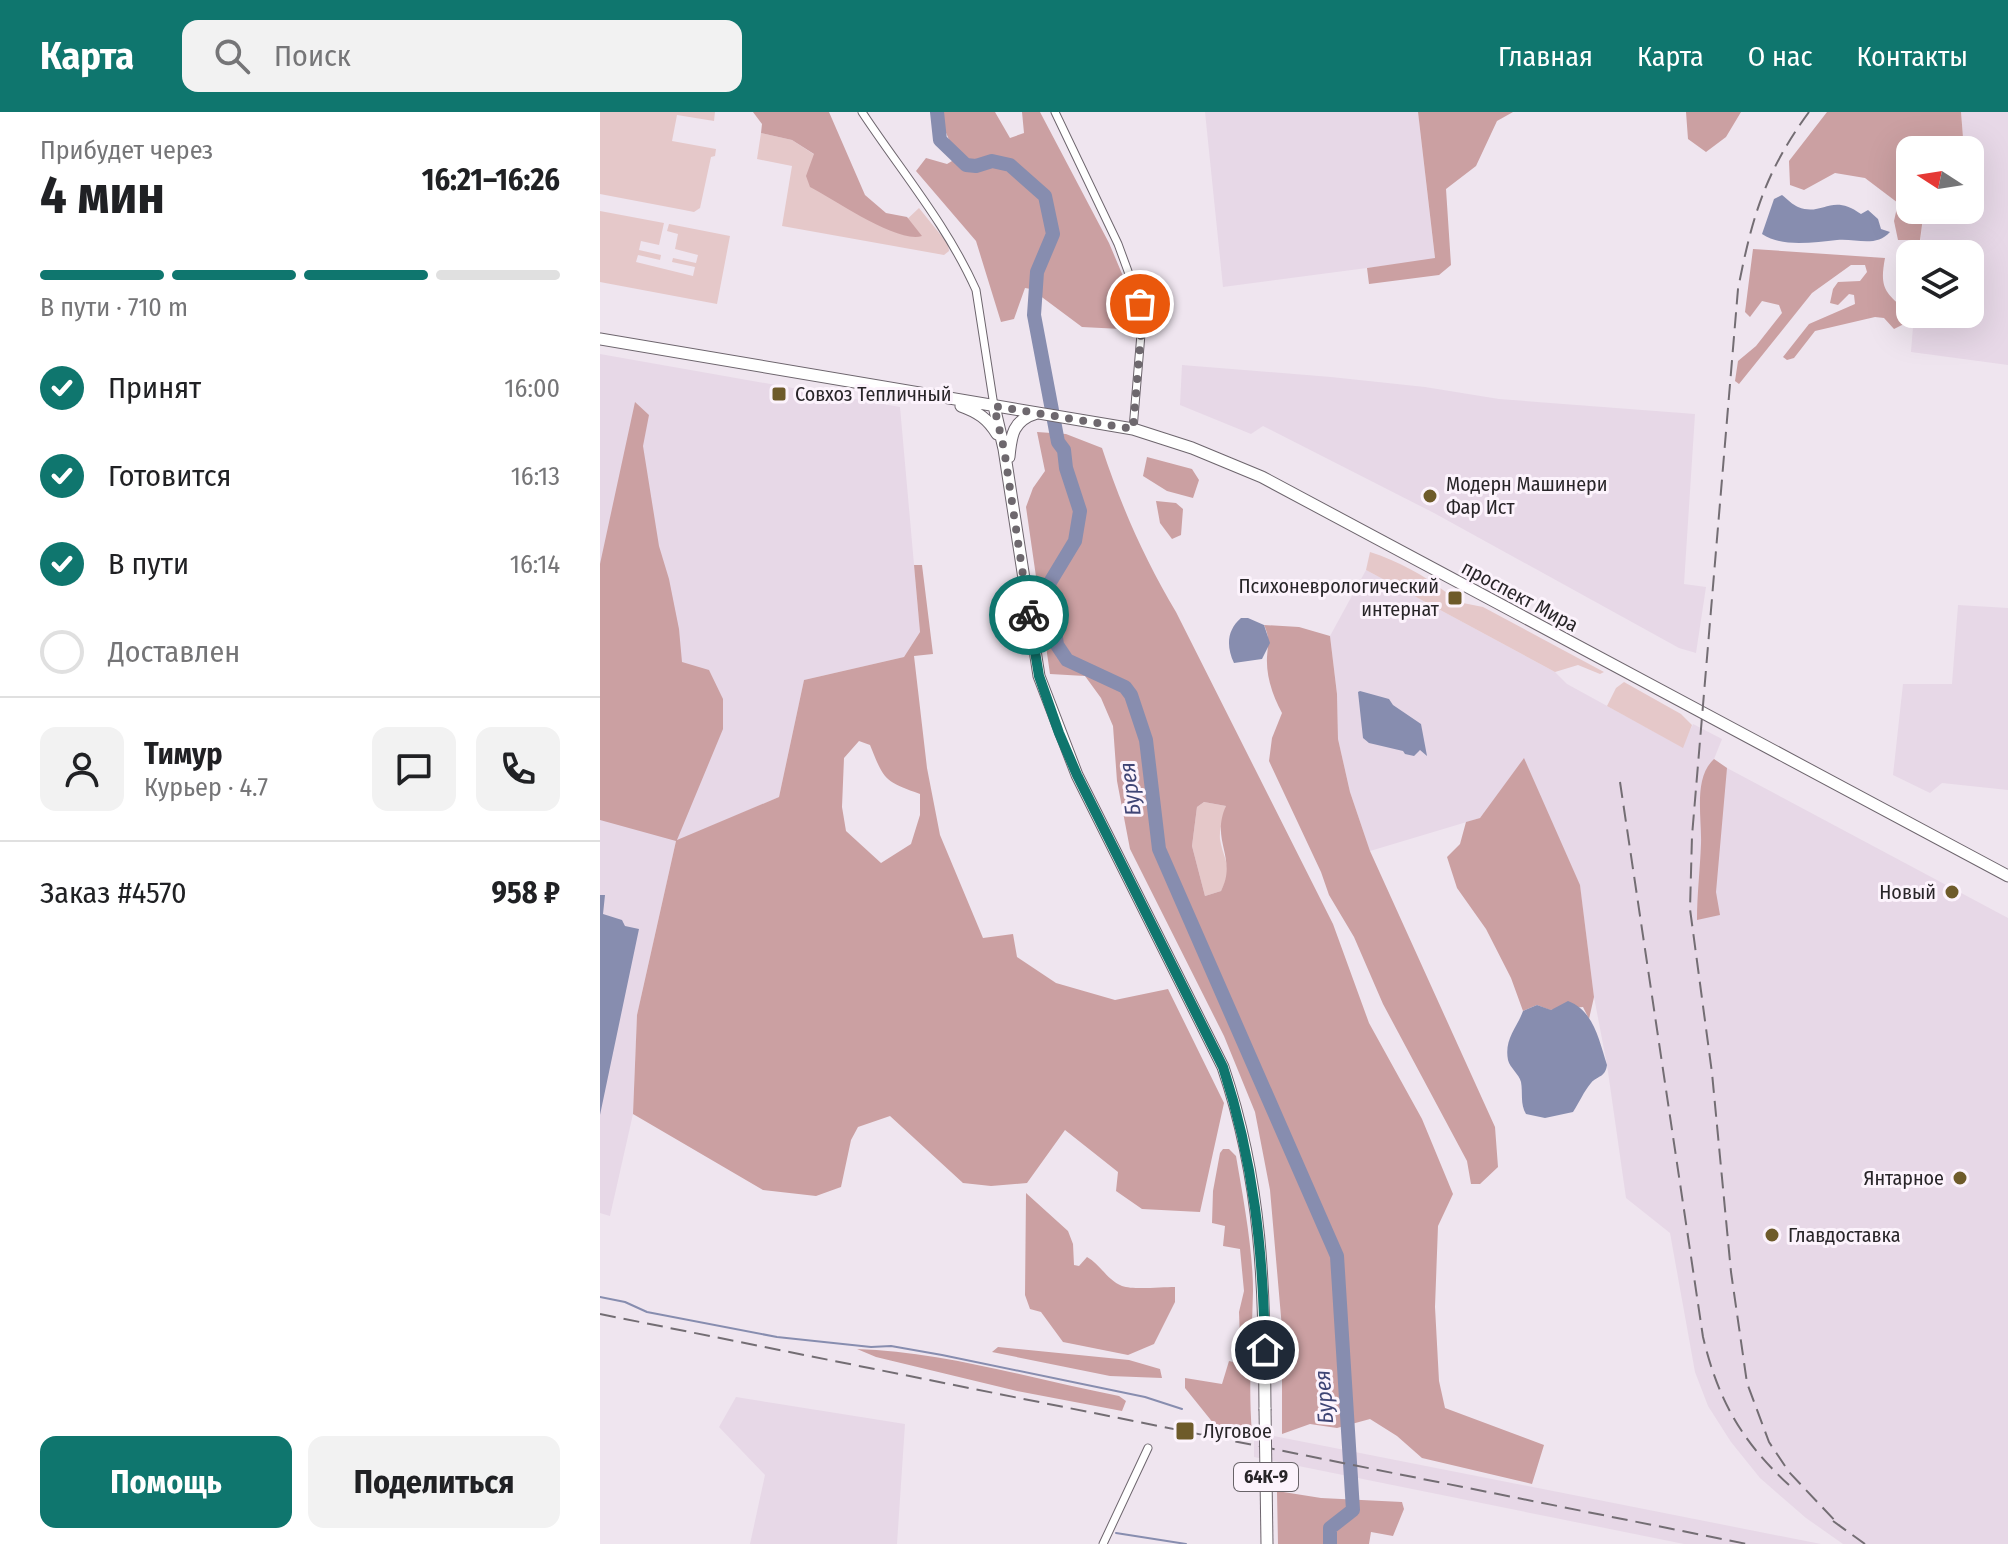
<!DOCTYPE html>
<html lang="ru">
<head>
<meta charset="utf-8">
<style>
	body { margin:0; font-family:"Fira Sans Condensed",sans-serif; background:#f2f2f2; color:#202124; height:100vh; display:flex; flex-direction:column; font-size:30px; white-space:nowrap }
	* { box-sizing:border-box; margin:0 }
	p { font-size:26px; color:#757577 }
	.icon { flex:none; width:44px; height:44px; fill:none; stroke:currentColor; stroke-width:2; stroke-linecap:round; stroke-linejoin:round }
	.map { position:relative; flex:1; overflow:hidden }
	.drawer { display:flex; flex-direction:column; background:#fff; width:600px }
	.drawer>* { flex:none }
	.needle { width:52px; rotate:282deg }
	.controls { position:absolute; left:1296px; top:24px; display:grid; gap:16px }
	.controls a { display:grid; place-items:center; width:88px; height:88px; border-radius:16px; background:#fff; box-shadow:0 8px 32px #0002; font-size:40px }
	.pin { position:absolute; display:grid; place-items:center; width:68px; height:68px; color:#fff; margin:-34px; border:4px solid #fff; border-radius:50%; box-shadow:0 2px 8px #0007 }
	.courier { position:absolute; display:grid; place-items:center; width:80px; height:80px; margin:-40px; border:6px solid #0f766e; border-radius:50%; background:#fff; color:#222; box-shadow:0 2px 10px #0007 }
	.overview em { font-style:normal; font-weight:700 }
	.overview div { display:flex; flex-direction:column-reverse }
	.overview { display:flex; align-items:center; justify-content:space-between; height:136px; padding:0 40px }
	h1 { font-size:52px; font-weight:700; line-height:60px }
	.bar { display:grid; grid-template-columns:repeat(4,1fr); gap:12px 8px; align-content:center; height:96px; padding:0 40px }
	.bar i { height:10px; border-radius:6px; background:#e0e0e0 }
	.bar .selected { background:#0f766e }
	.bar p { grid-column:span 4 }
	.line { display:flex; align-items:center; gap:20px; padding:0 40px; border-top:2px solid #e0e0e0 }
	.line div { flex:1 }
	.round { display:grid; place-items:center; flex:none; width:84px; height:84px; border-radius:16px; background:#f2f2f2 }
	ol { padding:0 40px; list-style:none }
	li { display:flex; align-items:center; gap:24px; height:88px }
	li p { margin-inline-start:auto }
	li .icon { padding:8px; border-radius:50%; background:#0f766e; color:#fff; stroke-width:4 }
	li:last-child { color:#757577 }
	li i { width:44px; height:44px; border:4px solid #e0e0e0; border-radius:50% }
	.primary-button { display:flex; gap:16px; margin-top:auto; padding:16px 40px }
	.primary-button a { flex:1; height:92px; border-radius:16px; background:#0f766e; color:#fff; font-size:32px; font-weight:700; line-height:92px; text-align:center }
	.primary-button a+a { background:#f2f2f2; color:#202124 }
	header { display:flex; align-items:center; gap:48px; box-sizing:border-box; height:112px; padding:0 40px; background:#0f766e; color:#fff }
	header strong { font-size:38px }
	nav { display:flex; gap:44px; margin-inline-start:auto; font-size:28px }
	.search { width:560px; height:72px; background:#f2f2f2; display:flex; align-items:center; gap:20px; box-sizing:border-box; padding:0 28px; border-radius:16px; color:#757577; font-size:30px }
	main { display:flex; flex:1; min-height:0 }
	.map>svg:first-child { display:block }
	.built { fill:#e7d8e7 }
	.green { fill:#e5c8c9 }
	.forest { fill:#cba0a2; fill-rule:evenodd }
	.water { fill:#878daf }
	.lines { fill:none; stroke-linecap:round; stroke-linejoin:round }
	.stream { stroke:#878daf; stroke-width:2 }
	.river { stroke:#878daf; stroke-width:14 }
	.minor-casing { stroke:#6d656d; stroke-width:9 }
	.primary-casing { stroke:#6d656d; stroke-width:13 }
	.minor { stroke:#fff; stroke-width:7 }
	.primary { stroke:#fff; stroke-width:11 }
	.rail { stroke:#736d73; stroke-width:2; stroke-dasharray:16 8; stroke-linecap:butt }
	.primary-bridge-casing { stroke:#6d656d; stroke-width:13; stroke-linecap:butt }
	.primary-bridge { stroke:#fff; stroke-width:11 }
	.done { stroke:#6e686e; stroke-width:8; stroke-dasharray:0 14.4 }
	.route { stroke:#0f766e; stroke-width:10 }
	.poi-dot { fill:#6e5b2a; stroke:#fcf3fc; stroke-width:3 }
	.labels { text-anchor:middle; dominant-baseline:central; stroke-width:6; stroke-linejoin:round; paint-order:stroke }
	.shield { fill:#fcf3fc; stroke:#686368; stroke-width:2 }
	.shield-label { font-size:18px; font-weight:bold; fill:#282528 }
	.poi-label { font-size:20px; fill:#282528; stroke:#fcf3fc; text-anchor:start }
	.street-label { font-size:20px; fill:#282528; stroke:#fcf3fc }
	.water-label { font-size:22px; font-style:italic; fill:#3f4575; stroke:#fcf3fc }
</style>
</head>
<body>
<header>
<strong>Карта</strong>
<div class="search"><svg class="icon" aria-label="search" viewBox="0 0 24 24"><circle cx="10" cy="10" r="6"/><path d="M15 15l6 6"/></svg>Поиск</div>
<nav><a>Главная</a><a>Карта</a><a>О нас</a><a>Контакты</a></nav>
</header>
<main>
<section class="drawer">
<div class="overview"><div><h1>4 мин</h1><p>Прибудет через</p></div><em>16:21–16:26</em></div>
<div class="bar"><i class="selected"></i><i class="selected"></i><i class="selected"></i><i></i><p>В пути · 710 m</p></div>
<ol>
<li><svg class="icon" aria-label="check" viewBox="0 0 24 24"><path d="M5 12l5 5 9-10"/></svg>Принят<p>16:00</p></li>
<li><svg class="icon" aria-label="check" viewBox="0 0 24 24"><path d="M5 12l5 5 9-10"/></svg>Готовится<p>16:13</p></li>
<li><svg class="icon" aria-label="check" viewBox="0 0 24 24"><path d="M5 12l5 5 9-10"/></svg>В пути<p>16:14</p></li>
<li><i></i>Доставлен</li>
</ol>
<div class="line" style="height:144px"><a class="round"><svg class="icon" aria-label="person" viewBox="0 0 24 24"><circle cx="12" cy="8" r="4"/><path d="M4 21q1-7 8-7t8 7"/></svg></a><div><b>Тимур</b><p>Курьер · 4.7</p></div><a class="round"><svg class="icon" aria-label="chat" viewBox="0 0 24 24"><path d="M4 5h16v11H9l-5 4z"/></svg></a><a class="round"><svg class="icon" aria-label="phone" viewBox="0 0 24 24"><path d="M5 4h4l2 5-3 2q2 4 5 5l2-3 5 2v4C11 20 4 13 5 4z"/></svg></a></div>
<div class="line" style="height:104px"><div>Заказ #4570</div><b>958 ₽</b></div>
<div class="primary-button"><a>Помощь</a><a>Поделиться</a></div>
</section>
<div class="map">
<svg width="1408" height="1432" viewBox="0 0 1408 1432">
	<rect width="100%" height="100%" fill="#efe5ef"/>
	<path class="built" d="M605,0h213l17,147 -212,28z
		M1361,0h47v253l-97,-13 3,-38h56v-60h-51l5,-44h46v-60h-6z
		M0,242l300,53 20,225 -16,25 -100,23 -25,117 -103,44 -39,174 -4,99 -23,102 -10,-3z
		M582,253l149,12 94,10 74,12 196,15 -11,170 22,3 -10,66 -17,-5 -245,-135 -171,-87 -12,8 -71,-29z
		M766,458l189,102 12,12 115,63 11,-23 29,15 -8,20 13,9 281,150v626h-165l-37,-26 -46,-40 -29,-36 -23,-36 -13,-34 -25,-139 -44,-35 -19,-133 -13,-68 -14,-111 -56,-127 -44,59 -110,33 -20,-59 -12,-53 -1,-46 -7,-57z
		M1358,493l50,3v182l-66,-7 -12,10 -37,-18 10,-91h49z
		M136,1285l169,27 -8,120h-147l15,-69 -46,-48z
		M654,1320l567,112h-137l-430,-87z"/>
	<path class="green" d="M0,0h115l-1,9 -37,-6 -5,26 44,8 -1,7 -4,1 -11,51 -6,4 -10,-2 -84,-16z
		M161,21l31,7 23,15 -6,17 92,53 18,-17 29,36 1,7 -5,4 -162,-29 10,-60 -35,-7z
		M0,99l64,12 -5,22 -18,-4 -2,9 22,5 -1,5 -22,-5 -2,7 57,14 2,-9 -23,-5 1,-4 23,5 2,-8 -23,-6 3,-15 -11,-3 2,-7 61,12 -13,68 -117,-22z
		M770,440c28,9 54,23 77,41l1,7 35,7 121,65 -4,2 -22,-9 -23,7 -189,-102z
		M1024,570l57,32 11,11 -9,23 -76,-42 9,-18z
		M604,690l22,4c-2,10 -7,23 -6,33 4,24 14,27 1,52l-16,5 -13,-50 5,-39z"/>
	<path class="forest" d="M153,0h76l36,83 21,18 21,4 15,19c-24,8 -87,-36 -112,-49l-4,-11 8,-22 -22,-14 -31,-7 1,-9z
		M337,0h58l15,26 14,-5 -2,-21h18l69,131 22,52 3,15 -13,19 -39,-2 -51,-38 -6,-1 -11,31 -13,3 -25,-81 -60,-70 10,-13 21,6 10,-6z
		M818,0h95l-16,9 -21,45 -30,23 5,76 -12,10 -70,9 -2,-16 68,-10z
		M1086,0h55l-15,25 -20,15 -18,-13z
		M1227,0h134l3,38h-54v60h14l-4,30h-22l-4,-19 4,-18 -33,-25 -30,-5 -31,17 -14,-5 -1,-24z
		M1153,137l132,9c-5,27 -2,34 20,51l1,14 -12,6 -10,-11 -9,-1 -60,14 -21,27 -7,2 -4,-3 26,-33 46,-20 -1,-9 -5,-1 -11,11 -8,-2 3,-14 5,-7 22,-1 7,-9 -2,-7h-14l-39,28 -73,91 -4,-3 3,-20 18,-15 26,-33 -3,-8 -17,-4 -12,16 -5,-5z
		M35,290l14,13 -6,31 16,100 10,33 10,50 3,33 27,8 14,29v30l-46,111 102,-43 25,-117 100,-23 16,-25 -6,-67h8l11,89 -19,2 13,112 13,67 43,103 30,-4 4,23 39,26 59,17 53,-11 56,114 -24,109 -58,-3 -26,-18 2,-19 -53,-42 -38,53 -36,3 -28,-3 -73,-67 -32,11 -7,13 -10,47 -25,9 -53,-6 -130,-76 4,-99 39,-174 -76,-21v-256zM259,629l11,4c14,35 14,36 50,49v21l-9,29 -30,19 -35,-32 -4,-24 2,-49z
		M437,320l29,2 36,14c19,58 43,112 74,164l157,312 36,99 53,96 31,75 -15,32 -3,81 4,74 6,27 99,37 -12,39 -110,-26 -25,-22 -27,-17 -33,9 -27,-4 -28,10v-106l-12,-138 -15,-78 -31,-76 -94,-187 -13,-68 -4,-55 -12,-28 -16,-22 -35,-2 -24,-167 7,-19 12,-17zM604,690l22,4c-16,35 12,52 -5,85l-16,5 -13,-50 5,-39z
		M547,345l45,12 7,11 -6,18 -26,-7 -24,-15z
		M556,389l20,2 7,6 -2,26 -9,4 -12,-16z
		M664,513l35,2 31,9 7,58 1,45 12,53 20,59 125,276 3,40 -18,17h-9l-4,-23 -84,-157 -29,-67 -25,-42 -8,-23 -52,-111 3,-23 10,-25c-9,-17 -16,-36 -15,-56 1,-13 3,-19 -3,-32z
		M924,646l56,127 14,112 -5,22 -6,-12 -33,3 -13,-5 -14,6 -12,-33 -25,-49 -29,-41 -10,-31 13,-13 6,-22 14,-4z
		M1114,647l13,9 -11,124 4,23 -23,5c0,-25 3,-50 4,-76 1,-26 -8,-66 13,-85z
		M623,1037h6l7,7c7,41 17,93 17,135 -1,47 -5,94 -1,142l-38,-9 -29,-36v-10l37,6 7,-23 12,3 -2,-52 5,-21 -4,-42 -17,-3 2,-20 -13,-3 1,-32 7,-38z
		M426,1081l42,38 5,13 1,21 5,1 8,-9c13,7 20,23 35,29 11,4 39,1 53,1v15l-21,42 -26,11 -65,-13 -22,-30 -11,-3 -5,-14z
		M398,1235l131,13 31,9 2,9 -52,-2 -118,-24z
		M257,1237c84,2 179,31 262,47l7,5 -4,10 -105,-20 -141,-34z
		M677,1379l44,7 81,4 2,7 -11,27 -22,-4 -2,12h-91z"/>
	<path class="water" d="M1182,83c5,4 11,10 16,12 25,10 33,-15 63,7l7,-4 10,9 3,10 9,3c-14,16 -35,6 -53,8 -23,2 -54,8 -75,-6l12,-35z
		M641,506h7l16,7 6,18 -8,16 -28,4c-8,-17 -7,-33 7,-45z
		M760,579l29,8 4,6 28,19 6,32 -7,-6 -6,6 -9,-2 -2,-3 -34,-8 -6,-5 -5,-46z
		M0,783h5l-2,19 19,6 3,6 14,3 -39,186z
		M968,889c26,10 31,39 39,64 -2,13 -9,10 -16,18 -7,8 -12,20 -18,29l-28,6 -19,-4c-6,-10 -3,-21 -5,-32 -2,-8 -11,-14 -13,-22 -4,-21 9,-32 15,-49l14,-6 14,5z"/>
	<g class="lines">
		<path class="stream" d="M0,1185l25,5 22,10 130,25 94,10 20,-1 51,9 203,42 37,12
			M516,1421l70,11"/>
		<path class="river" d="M337,0l3,28 26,25 10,1 16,-5 18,4 35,31 8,38 -16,38 -3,43 24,127 6,8 2,18 14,43 -5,30 -26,43 8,61 10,15 58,27 6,8 15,45 13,109 178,407 16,254 -23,18v16"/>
		<defs>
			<path id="minor" d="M262,0c39,59 85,113 114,178l18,116
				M455,0l63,132 22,60 1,30 -8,95
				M503,1432l45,-96"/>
			<path id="primary" d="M0,227l533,90 59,19 70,29 746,399
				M361,294c17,6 27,13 36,28
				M394,294l10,43 35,227 38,99 146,292c40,118 41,220 42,342
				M409,345c2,-22 4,-37 28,-44"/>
		</defs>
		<use href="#minor" class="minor-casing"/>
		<use href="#primary" class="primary-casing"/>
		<use href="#minor" class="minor"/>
		<use href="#primary" class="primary"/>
		<path class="rail" d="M1209,0c-44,60 -57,105 -71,177l-46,547 -2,73 22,164 19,199 16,111 22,59 20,30 51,54
			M1020,670l83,555c15,63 39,105 86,148
			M0,1202l1147,230
			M1233,1409l32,23"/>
		<defs>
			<path id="primary-bridge" d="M665,1297l2,135"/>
		</defs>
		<use href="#primary-bridge" class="primary-bridge-casing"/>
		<use href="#primary-bridge" class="primary-bridge"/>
	</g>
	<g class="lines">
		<path class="done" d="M429,503l-25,-166 -10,-43 139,23 8,-95 -1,-30"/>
		<path class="route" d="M429,503l10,61 20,57 18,42 146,292c31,95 40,184 42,283"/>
	</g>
	<g class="poi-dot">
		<rect x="171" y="274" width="16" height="16" rx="4"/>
		<circle cx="830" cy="384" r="8"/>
		<rect x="847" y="478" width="16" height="16" rx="4"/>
		<circle cx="1352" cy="780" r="8"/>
		<circle cx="1360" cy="1066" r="8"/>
		<circle cx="1172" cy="1123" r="8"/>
		<rect x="575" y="1309" width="20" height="20" rx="4"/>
	</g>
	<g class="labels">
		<rect class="shield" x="634" y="1351" width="64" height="28" rx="6"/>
		<g class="shield-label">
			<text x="666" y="1365">64К-9</text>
		</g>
		<g class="poi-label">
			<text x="195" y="282">Совхоз Тепличный</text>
			<text x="846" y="372">Модерн Машинери<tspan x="846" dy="23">Фар Ист</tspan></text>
			<text x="839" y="474" text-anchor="end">Психоневрологический<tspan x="839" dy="23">интернат</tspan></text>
			<text x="1336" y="780" text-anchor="end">Новый</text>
			<text x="1344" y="1066" text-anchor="end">Янтарное</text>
			<text x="1188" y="1123">Главдоставка</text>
			<text x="603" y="1319">Луговое</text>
		</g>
		<g class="street-label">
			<text transform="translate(920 484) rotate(28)">проспект Мира</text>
		</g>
		<g class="water-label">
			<text transform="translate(530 677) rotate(-97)">Бурея</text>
			<text transform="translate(724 1285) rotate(-94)">Бурея</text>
		</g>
	</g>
</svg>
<div class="controls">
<a><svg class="needle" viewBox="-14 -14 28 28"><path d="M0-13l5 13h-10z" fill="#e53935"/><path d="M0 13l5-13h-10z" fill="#757577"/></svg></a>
<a><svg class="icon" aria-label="layers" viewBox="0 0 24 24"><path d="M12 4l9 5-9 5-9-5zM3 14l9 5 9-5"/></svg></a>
</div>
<div class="pin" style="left:540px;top:192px;background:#ea580c"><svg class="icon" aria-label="bag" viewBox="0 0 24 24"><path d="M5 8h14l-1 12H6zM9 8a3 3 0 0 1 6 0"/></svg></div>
<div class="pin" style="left:665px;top:1238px;background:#1f2937"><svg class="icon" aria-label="home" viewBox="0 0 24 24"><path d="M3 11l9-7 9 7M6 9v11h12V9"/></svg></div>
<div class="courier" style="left:429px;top:503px"><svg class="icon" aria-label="bike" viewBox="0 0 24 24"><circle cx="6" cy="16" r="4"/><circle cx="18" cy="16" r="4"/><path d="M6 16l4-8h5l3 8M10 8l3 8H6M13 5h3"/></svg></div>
</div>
</main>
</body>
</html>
